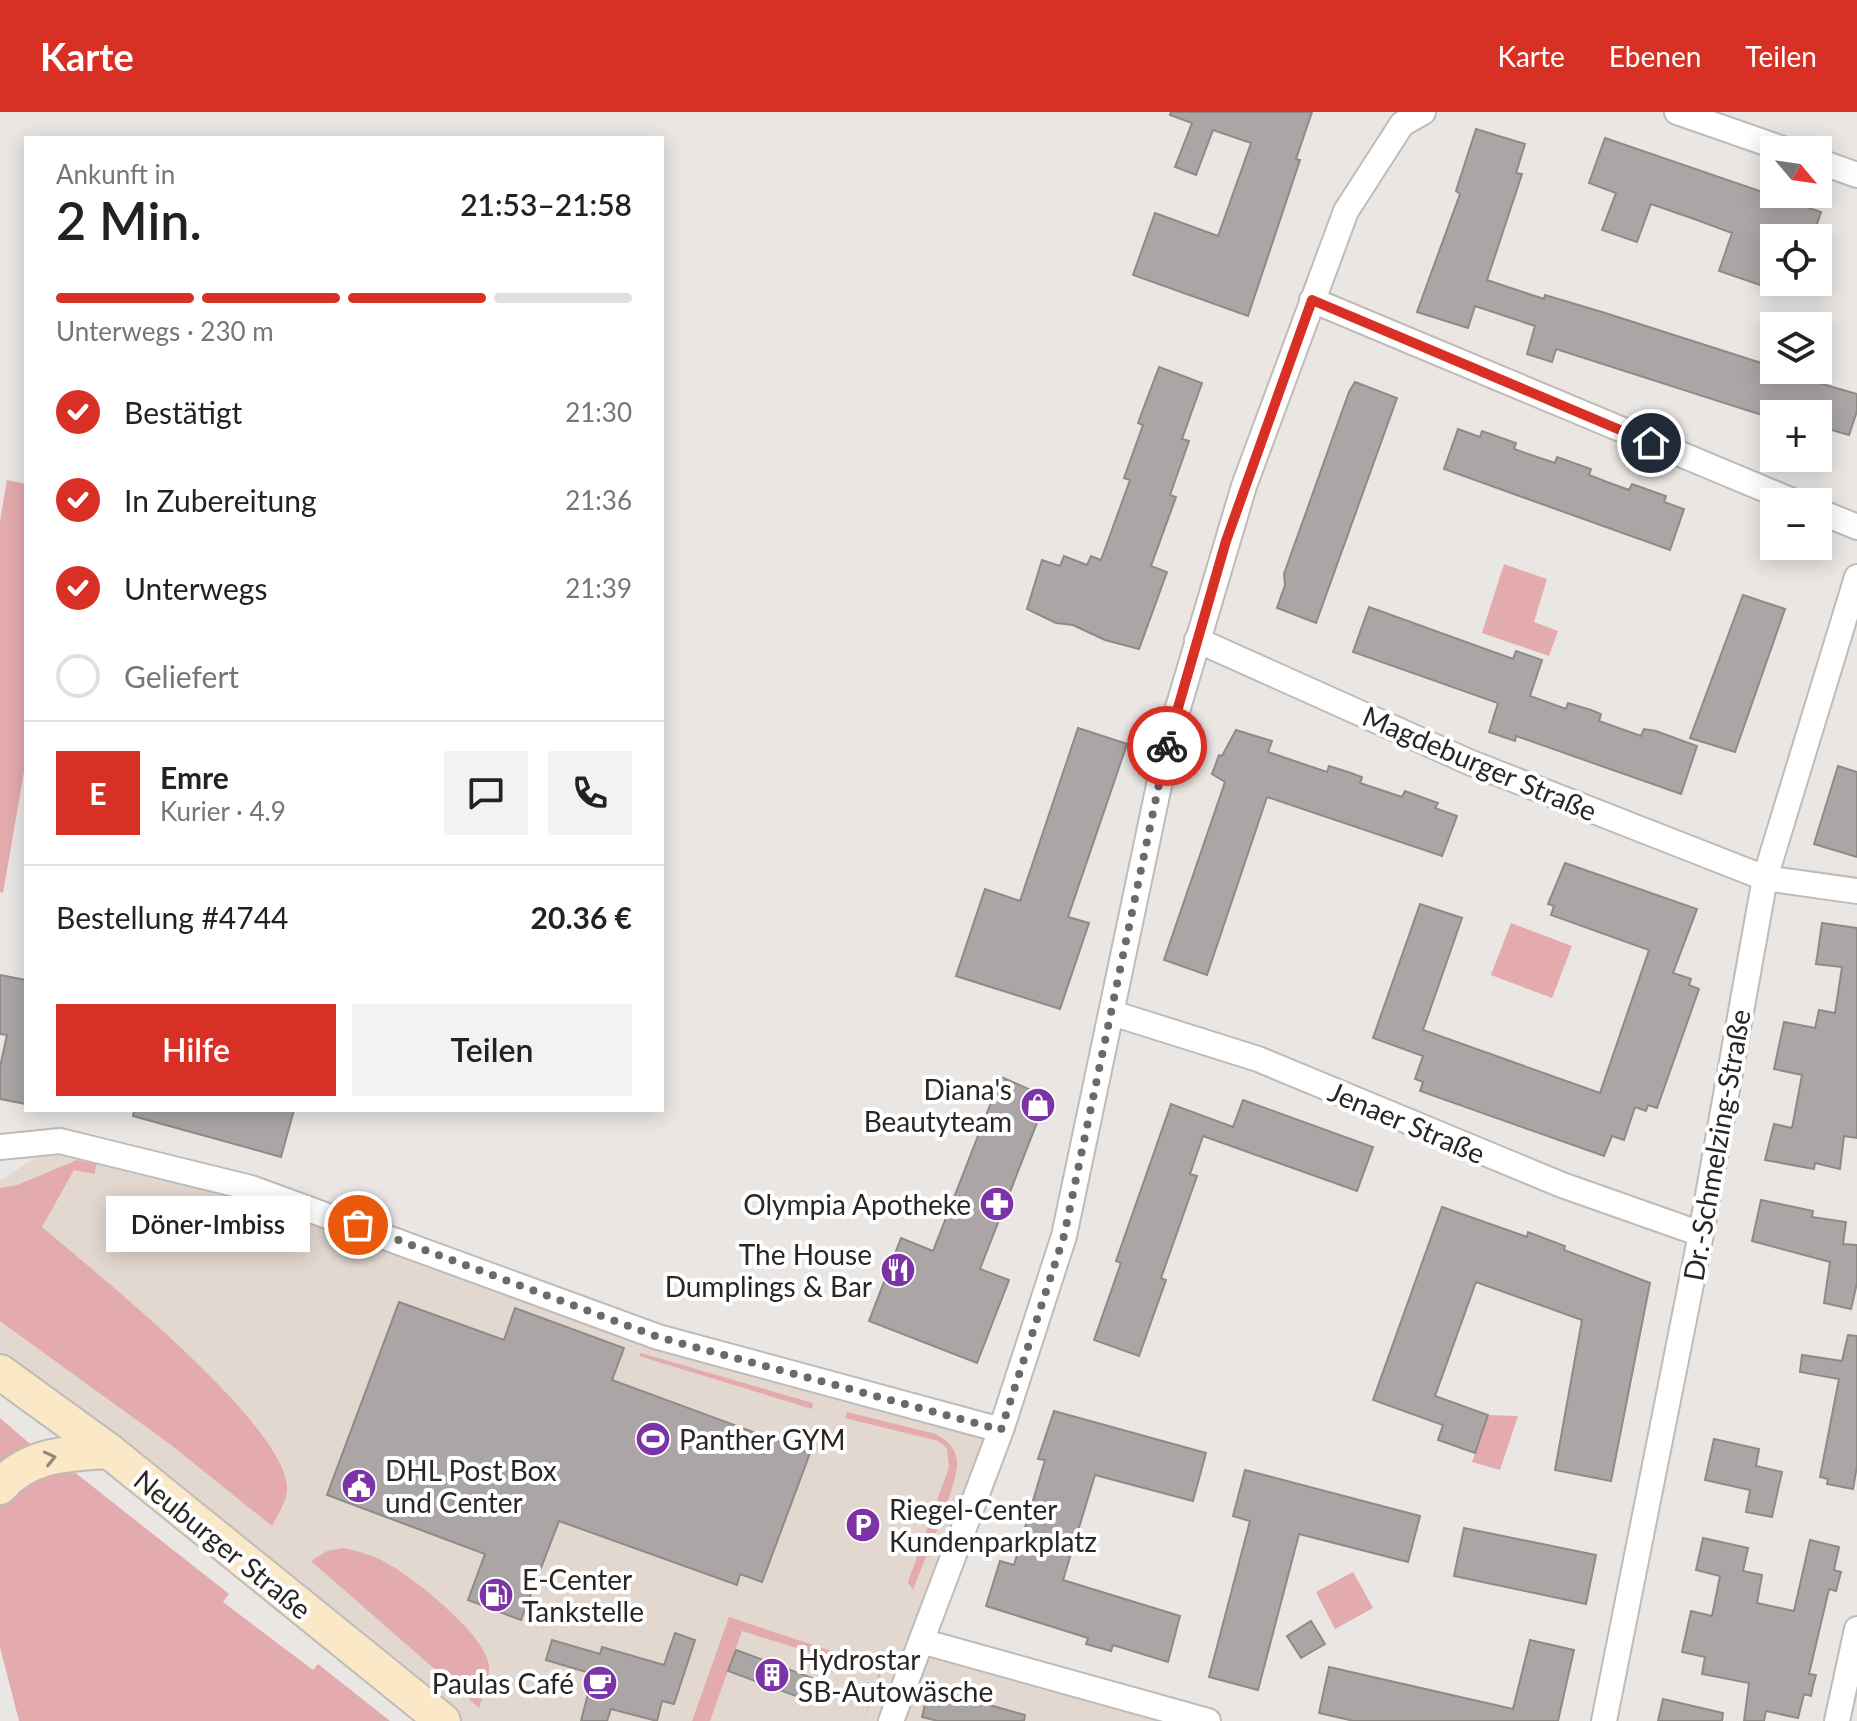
<!DOCTYPE html>
<html lang="de">
<head>
<meta charset="utf-8">
<style>
	body { margin:0; font-family:Lato,sans-serif; background:#f2f2f2; color:#222; height:100vh; display:flex; flex-direction:column; font-size:30px; white-space:nowrap }
	* { box-sizing:border-box; margin:0 }
	p { font-size:26px; color:#767676 }
	.icon { flex:none; width:44px; height:44px; fill:none; stroke:currentColor; stroke-width:2; stroke-linecap:round; stroke-linejoin:round }
	.map { position:relative; flex:1; overflow:hidden }
	.side { position:absolute; left:24px; top:24px; width:640px; height:976px; display:flex; flex-direction:column; background:#fff; border-radius:0px; box-shadow:0 4px 20px #0003 }
	.side>* { flex:none }
	.needle { width:52px; rotate:119deg }
	.buttons { position:absolute; left:1760px; top:24px; display:grid; gap:16px }
	.buttons a { display:grid; place-items:center; width:72px; height:72px; border-radius:0px; background:#fff; box-shadow:0 4px 20px #0003; font-size:40px }
	.pin { position:absolute; display:grid; place-items:center; width:68px; height:68px; color:#fff; margin:-34px; border:4px solid #fff; border-radius:50%; box-shadow:0 2px 8px #0007 }
	.courier { position:absolute; display:grid; place-items:center; width:80px; height:80px; margin:-40px; border:6px solid #d93025; border-radius:50%; background:#fff; color:#222; box-shadow:0 2px 10px #0007 }
	.bubble { position:absolute; height:56px; border-radius:0px; background:#fff; box-shadow:0 4px 20px #0003; font-size:26px; font-weight:600; line-height:56px; text-align:center }
	.summary em { font-style:normal; font-weight:600 }
	.summary div { display:flex; flex-direction:column-reverse }
	.summary { display:flex; align-items:center; justify-content:space-between; height:136px; padding:0 32px }
	h1 { font-size:52px; font-weight:600; line-height:60px }
	.bar { display:grid; grid-template-columns:repeat(4,1fr); gap:12px 8px; align-content:center; height:96px; padding:0 32px }
	.bar i { height:10px; border-radius:6px; background:#e0e0e0 }
	.bar .on { background:#d93025 }
	.bar p { grid-column:span 4 }
	.line { display:flex; align-items:center; gap:20px; padding:0 32px; border-top:2px solid #e0e0e0 }
	.line div { flex:1 }
	.round { display:grid; place-items:center; flex:none; width:84px; height:84px; border-radius:0px; background:#f2f2f2 }
	ol { padding:0 32px; list-style:none }
	li { display:flex; align-items:center; gap:24px; height:88px }
	li p { margin-inline-start:auto }
	li .icon { padding:8px; border-radius:50%; background:#d93025; color:#fff; stroke-width:4 }
	li:last-child { color:#767676 }
	li i { width:44px; height:44px; border:4px solid #e0e0e0; border-radius:50% }
	.primary-button { display:flex; gap:16px; margin-top:auto; padding:16px 32px }
	.primary-button a { flex:1; height:92px; border-radius:0px; background:#d93025; color:#fff; font-size:32px; font-weight:600; line-height:92px; text-align:center }
	.primary-button a+a { background:#f2f2f2; color:#222 }
	header { display:flex; align-items:center; gap:48px; box-sizing:border-box; height:112px; padding:0 40px; background:#d93025; color:#fff }
	header strong { font-size:38px }
	nav { display:flex; gap:44px; margin-inline-start:auto; font-size:28px }
	.map>svg:first-child { display:block }
	.built { fill:#e3d8d0 }
	.green { fill:#e4abae }
	.building { fill:#aba6a5; stroke:#8e8a88; stroke-width:2 }
	.lines { fill:none; stroke-linecap:round; stroke-linejoin:round }
	.street-casing { stroke:#bfbbb8; stroke-width:28 }
	.secondary-casing { stroke:#bfbbb8; stroke-width:38 }
	.street { stroke:#fff; stroke-width:24 }
	.secondary { stroke:#fae8c6; stroke-width:34 }
	.oneway { stroke:#918876 }
	.done { stroke:#6c6a68; stroke-width:8; stroke-dasharray:0 14.4 }
	.route { stroke:#d93025; stroke-width:10 }
	.labels { text-anchor:middle; dominant-baseline:central; stroke-width:8; stroke-linejoin:round; paint-order:stroke }
	.street-label { font-size:28px; fill:#282725; stroke:#fff }
	.poi-label { font-size:28px; fill:#282725; stroke:#fff; text-anchor:start }
</style>
</head>
<body>
<header>
<strong>Karte</strong>
<nav><a>Karte</a><a>Ebenen</a><a>Teilen</a></nav>
</header>
<div class="map">
<svg width="1857" height="1609" viewBox="0 0 1857 1609">
	<rect width="100%" height="100%" fill="#eae6e4"/>
	<path class="built" d="M60,1029l191,47 407,149 343,93 -79,211 287,80h-766l-443,-349v-191z"/>
	<path class="green" d="M7,368l19,4v276l-23,133 -3,-1v-371z
		M1504,452l43,15 -13,43 24,9 -9,25 -67,-23z
		M1511,811l61,23 -20,52 -61,-23z
		M77,1048l19,4 -1,10 -21,-4 -32,57c53,45 242,196 245,260 1,13 -9,28 -15,39l-101,-81 -171,-124v-133l17,-3z
		M641,1241l172,50 -1,6 -173,-53z
		M847,1300l89,22c12,7 21,15 21,30 0,24 -34,98 -44,126l-5,-8 41,-115 -2,-19 -9,-7 -93,-23z
		M1488,1303l30,1 -18,54 -28,-8z
		M0,1306l35,30 -35,26z
		M47,1357l26,2 156,123 -6,8 90,68 5,-6 72,57h-371l-19,-74v-143l9,-13z
		M344,1436c16,4 32,8 46,17 25,14 98,72 99,101 1,13 -6,29 -10,42l-168,-147 16,-10z
		M1353,1460l20,36 -38,21 -19,-37z
		M729,1505l154,51 -19,53 14,-47 -136,-43 -32,90h-18z"/>
	<path class="building" d="M1171,0h141l-16,47 4,1 -52,156 -115,-41 22,-62 63,23 33,-93 -38,-13 -17,45 -21,-8 17,-44 -22,-8z
		M1476,17l49,15 -9,29 6,1 -35,106 57,19 1,-4 57,17 172,55v3l83,24v17l-8,24 -31,-9v-12h-44v5l-218,-70 -4,13 -25,-8 8,-28 -60,-20 -7,22 -51,-16 43,-118 -4,-3z
		M1605,26l216,74 -9,26h-38l-14,47 -41,-14 13,-38 -35,-13 -46,-16 -14,38 -35,-12 14,-37 -27,-10z
		M1159,255l43,16 -20,56 7,2 -19,54 6,2 -25,69 16,6 -28,77 -34,-9 -32,-15 -17,-2 -29,-14 15,-49 18,6 4,-10 23,9 4,-9 10,4 29,-80 -6,-2 19,-53 -5,-2z
		M1355,270l42,16 -81,225 -39,-15 8,-23 -1,-11 65,-182z
		M1458,317l22,8 2,-6 34,12 -2,6 20,7 21,7 2,-6 34,12 -2,6 18,7 22,8 3,-6 34,12 -2,6 20,7 -14,41 -226,-81z
		M1743,483l42,14 -50,143 -45,-14z
		M1369,495l144,52 3,-8 26,9 -12,36 36,13 2,-6 23,7 10,4 -2,7 42,15 3,-7 12,2 41,15 -16,48 -165,-58 -1,5 -26,-9 9,-29 -145,-51z
		M1078,616l49,16 -59,173 21,6 -29,86 -104,-33 29,-87 35,12z
		M1236,618l36,11 -4,11 59,20 2,-6 19,6 14,5 -2,6 42,14 3,-6 33,12 -3,5 22,8 -15,40 -175,-59 -60,178 -43,-15 61,-178 -13,-8 7,-19 3,1z
		M1838,654l19,6v85l-43,-13z
		M1565,751l132,46 -24,64 18,6 -2,6 10,4 -42,119 -9,-3 -2,6 -11,-4 -11,33 -12,-4 -8,20 -184,-65 3,-9 -8,-3 8,-23 -50,-18 47,-134 42,14 -39,112 177,63 49,-143 -98,-35 3,-9 -6,-2z
		M1822,811l35,5v210l-13,-2 -4,33 -25,-6 -1,6 -49,-9 9,-36 18,4 10,-53 -28,-6 10,-47 31,6 4,-18 16,3 7,-46 -26,-3z
		M0,863l26,5v124l-26,-5v-32l7,-32 -7,-1z
		M1001,965l46,20 -67,172 29,11 -32,83 -108,-42 32,-83 32,13z
		M1243,988l130,47 -16,44 -154,-55 -13,38 7,2 -36,102 5,2 -27,76 -45,-16 27,-77 -5,-2 55,-157 62,23z
		M134,998h160l-13,47 -148,-41z
		M1761,1088l52,11 -1,6 34,5 -3,22 14,1v38l-6,26 -27,-6 6,-41 -78,-21z
		M1442,1095l85,30 1,-5 37,14 -1,4 86,33 -39,198 -56,-11 27,-150 -106,-38 -41,114 53,19 -13,38 -37,-13 5,-15 -70,-25z
		M399,1190l105,38 11,-32 109,40 -12,32 198,73 -48,129 -22,-8 -3,11 -178,-64 -38,99 -53,-20 17,-46 -158,-59z
		M1848,1223l9,1v130l-4,23 -26,-5 1,-5 -8,-2 19,-98 -39,-7 2,-17 40,6z
		M1054,1299l152,42 -13,48 -98,-26 -32,105 117,36 -12,46 -55,-17 -2,6 -25,-7 2,-6 -102,-32 14,-45 14,4 31,-105 -7,-1z
		M1714,1327l45,10 -3,17 26,6 -10,45 -26,-5 4,-22 -45,-10z
		M1245,1358l175,46 -12,46 -109,-28 -41,156 -49,-13 41,-156 -17,-5z
		M1464,1416l132,27 -10,49 -132,-28z
		M1703,1426l45,10 -5,23 19,4 -5,28 37,8 16,-71 29,7 -5,23 7,2 -5,19 -7,-2 -20,85 7,1 -3,11 -2,10 -7,-2 -6,24 -32,-7 -2,10h-20l5,-38 -47,-9 3,-17 -23,-5 9,-41 21,5 8,-40 -24,-6z
		M1311,1509l14,23 -24,14 -14,-22z
		M675,1521l20,7 -21,64 -12,-3 -5,20 -46,-12 -4,12h-26l12,-47 -47,-14 6,-20 48,14 2,-7 62,18z
		M1530,1528l44,10 -16,71h-204l-35,-8 10,-46 184,42z
		M736,1538l79,29 -8,21 -79,-29z
		M929,1576l96,27 -1,6h-86l-16,-4z
		M1663,1587l60,14 -1,8h-64z"/>
	<g class="lines">
		<defs>
			<path id="street" d="M1677,0l109,38
				M1818,49l39,14
				M1312,188l483,202
				M1818,399l39,16
				M1197,528l272,122 296,116 92,13
				M1112,901l146,46 304,126 139,49
				M0,1035l60,-6 191,47 407,149 343,93
				M921,1529l287,80
				M891,1609l110,-291 63,-194 105,-498 75,-252 102,-275 56,-87 21,-12
				M1604,1609l97,-487 64,-356 92,-301
				M1837,1609l20,-92"/>
			<path id="secondary" d="M0,1260l109,79 334,270
				M0,1375c29,-34 68,-33 109,-36"/>
		</defs>
		<use href="#street" class="street-casing"/>
		<use href="#secondary" class="secondary-casing"/>
		<use href="#street" class="street"/>
		<use href="#secondary" class="secondary"/>
	</g>
	<defs><path id="oneway-chevron" d="M-2-3.5L2.5 0L-2 3.5" fill="none" stroke-width="1.6" stroke-linecap="round" stroke-linejoin="round" transform="scale(2)"/></defs>
	<use class="oneway" href="#oneway-chevron" transform="translate(50 1346) rotate(-13)"/>
	<g class="lines">
		<path class="done" d="M358,1113l300,112 343,93 63,-194 103,-490"/>
		<path class="route" d="M1167,634l59,-205 86,-241 339,143"/>
	</g>
	<defs>
		<symbol id="shop-disc" viewBox="-11 -11 22 22"><circle r="9.5" fill="#7b33a5" stroke="#fff"/><path d="M-5-2.5h2.3a2.7 3.5 0 0 1 5.4 0H5L5.5 6h-11ZM-1.5-2.5h3a1.5 2.3 0 0 0-3 0Z" fill="#fff"/></symbol>
		<symbol id="pharmacy-disc" viewBox="-11 -11 22 22"><circle r="9.5" fill="#7b33a5" stroke="#fff"/><path d="M-2-6h4v4h4v4h-4v4h-4v-4h-4v-4h4Z" fill="#fff"/></symbol>
		<symbol id="restaurant-disc" viewBox="-11 -11 22 22"><circle r="9.5" fill="#7b33a5" stroke="#fff"/><path d="M-5-6h1v4h1v-4h1v4h1v-4h1v5L-1.5 .5V6h-2V.5L-5-1ZM5-6V6H3V1.5H1.5Q1.5-4 5-6Z" fill="#fff"/></symbol>
		<symbol id="stadium-disc" viewBox="-11 -11 22 22"><circle r="9.5" fill="#7b33a5" stroke="#fff"/><path d="M0-5a6.5 5 0 1 0 0 10a6.5 5 0 1 0 0-10ZM-3.5-1.8h7v3.6h-7Z" fill="#fff"/></symbol>
		<symbol id="civic-disc" viewBox="-11 -11 22 22"><circle r="9.5" fill="#7b33a5" stroke="#fff"/><path d="M-.6-6.5H3V-4.5H.6V-3L4-1V1h2V6H-6V1h2V-1L-.6-3ZM-1.2 2.5V6h2.4V2.5Z" fill="#fff"/></symbol>
		<symbol id="parking-disc" viewBox="-11 -11 22 22"><circle r="9.5" fill="#7b33a5" stroke="#fff"/><path d="M-3.5-5.5H1a3.5 3.5 0 0 1 0 7H-1V5.5H-3.5ZM-1-3.4V-.6H.8a1.4 1.4 0 0 0 0-2.8Z" fill="#fff"/></symbol>
		<symbol id="fuel-disc" viewBox="-11 -11 22 22"><circle r="9.5" fill="#7b33a5" stroke="#fff"/><path d="M-5.5-6h7V0h2V4h1.3V-2.5L3-4.5l.8-.8L6-3V5H2.5V1h-1V6h-7ZM-4.2-4.7v3.2H.2V-4.7Z" fill="#fff"/></symbol>
		<symbol id="building-disc" viewBox="-11 -11 22 22"><circle r="9.5" fill="#7b33a5" stroke="#fff"/><path d="M-4-6H4V6H1V3H-1V6H-4ZM-2.5-4.3h1.7v1.8h-1.7ZM.8-4.3h1.7v1.8H.8ZM-2.5-1h1.7V.8h-1.7ZM.8-1h1.7V.8H.8Z" fill="#fff"/></symbol>
		<symbol id="cafe-disc" viewBox="-11 -11 22 22"><circle r="9.5" fill="#7b33a5" stroke="#fff"/><path d="M-5.5-4.5H6V0H3Q3 3.5 0 3.5H-2.5Q-5.5 3.5-5.5 0ZM3-3.2v2h1.7v-2ZM-6 4.5H4V6H-6Z" fill="#fff"/></symbol>
	</defs>
	<g fill-rule="evenodd">
		<use href="#shop-disc" x="1018" y="973" width="40" height="40"/>
		<use href="#pharmacy-disc" x="977" y="1072" width="40" height="40"/>
		<use href="#restaurant-disc" x="878" y="1138" width="40" height="40"/>
		<use href="#stadium-disc" x="633" y="1307" width="40" height="40"/>
		<use href="#civic-disc" x="339" y="1354" width="40" height="40"/>
		<use href="#parking-disc" x="843" y="1393" width="40" height="40"/>
		<use href="#fuel-disc" x="476" y="1463" width="40" height="40"/>
		<use href="#building-disc" x="752" y="1543" width="40" height="40"/>
		<use href="#cafe-disc" x="580" y="1551" width="40" height="40"/>
	</g>
	<g class="labels">
		<g class="street-label">
			<text transform="translate(1480 651) rotate(23)">Magdeburger Straße</text>
			<text transform="translate(1407 1010) rotate(23)">Jenaer Straße</text>
			<text transform="translate(1716 1033) rotate(-80)">Dr.-Schmelzing-Straße</text>
			<text transform="translate(223 1432) rotate(39)">Neuburger Straße</text>
		</g>
		<g class="poi-label">
			<text x="1012" y="977" text-anchor="end">Diana's<tspan x="1012" dy="32">Beautyteam</tspan></text>
			<text x="971" y="1092" text-anchor="end">Olympia Apotheke</text>
			<text x="872" y="1142" text-anchor="end">The House<tspan x="872" dy="32">Dumplings &amp; Bar</tspan></text>
			<text x="679" y="1327">Panther GYM</text>
			<text x="385" y="1358">DHL Post Box<tspan x="385" dy="32">und Center</tspan></text>
			<text x="889" y="1397">Riegel-Center<tspan x="889" dy="32">Kundenparkplatz</tspan></text>
			<text x="522" y="1467">E-Center<tspan x="522" dy="32">Tankstelle</tspan></text>
			<text x="798" y="1547">Hydrostar<tspan x="798" dy="32">SB-Autowäsche</tspan></text>
			<text x="574" y="1571" text-anchor="end">Paulas Café</text>
		</g>
	</g>
</svg>
<div class="buttons">
<a><svg class="needle" viewBox="-14 -14 28 28"><path d="M0-13l5 13h-10z" fill="#e53935"/><path d="M0 13l5-13h-10z" fill="#767676"/></svg></a>
<a><svg class="icon" aria-label="locate" viewBox="0 0 24 24"><circle cx="12" cy="12" r="6"/><path d="M12 2v4M12 18v4M2 12h4M18 12h4"/></svg></a>
<a><svg class="icon" aria-label="layers" viewBox="0 0 24 24"><path d="M12 4l9 5-9 5-9-5zM3 14l9 5 9-5"/></svg></a>
<a>+</a>
<a>−</a>
</div>
<div class="pin" style="left:358px;top:1113px;background:#ea580c"><svg class="icon" aria-label="bag" viewBox="0 0 24 24"><path d="M5 8h14l-1 12H6zM9 8a3 3 0 0 1 6 0"/></svg></div>
<div class="pin" style="left:1651px;top:331px;background:#1f2937"><svg class="icon" aria-label="home" viewBox="0 0 24 24"><path d="M3 11l9-7 9 7M6 9v11h12V9"/></svg></div>
<div class="courier" style="left:1167px;top:634px"><svg class="icon" aria-label="bike" viewBox="0 0 24 24"><circle cx="6" cy="16" r="4"/><circle cx="18" cy="16" r="4"/><path d="M6 16l4-8h5l3 8M10 8l3 8H6M13 5h3"/></svg></div>
<div class="bubble" style="left:106px;top:1084px;width:204px">Döner-Imbiss</div>
<section class="side">
<div class="summary"><div><h1>2 Min.</h1><p>Ankunft in</p></div><em>21:53–21:58</em></div>
<div class="bar"><i class="on"></i><i class="on"></i><i class="on"></i><i></i><p>Unterwegs · 230 m</p></div>
<ol>
<li><svg class="icon" aria-label="check" viewBox="0 0 24 24"><path d="M5 12l5 5 9-10"/></svg>Bestätigt<p>21:30</p></li>
<li><svg class="icon" aria-label="check" viewBox="0 0 24 24"><path d="M5 12l5 5 9-10"/></svg>In Zubereitung<p>21:36</p></li>
<li><svg class="icon" aria-label="check" viewBox="0 0 24 24"><path d="M5 12l5 5 9-10"/></svg>Unterwegs<p>21:39</p></li>
<li><i></i>Geliefert</li>
</ol>
<div class="line" style="height:144px"><b class="round" style="background:#d93025;color:#fff">E</b><div><b>Emre</b><p>Kurier · 4.9</p></div><a class="round"><svg class="icon" aria-label="chat" viewBox="0 0 24 24"><path d="M4 5h16v11H9l-5 4z"/></svg></a><a class="round"><svg class="icon" aria-label="phone" viewBox="0 0 24 24"><path d="M5 4h4l2 5-3 2q2 4 5 5l2-3 5 2v4C11 20 4 13 5 4z"/></svg></a></div>
<div class="line" style="height:104px"><div>Bestellung #4744</div><b>20.36 €</b></div>
<div class="primary-button"><a>Hilfe</a><a>Teilen</a></div>
</section>
</div>
</body>
</html>
